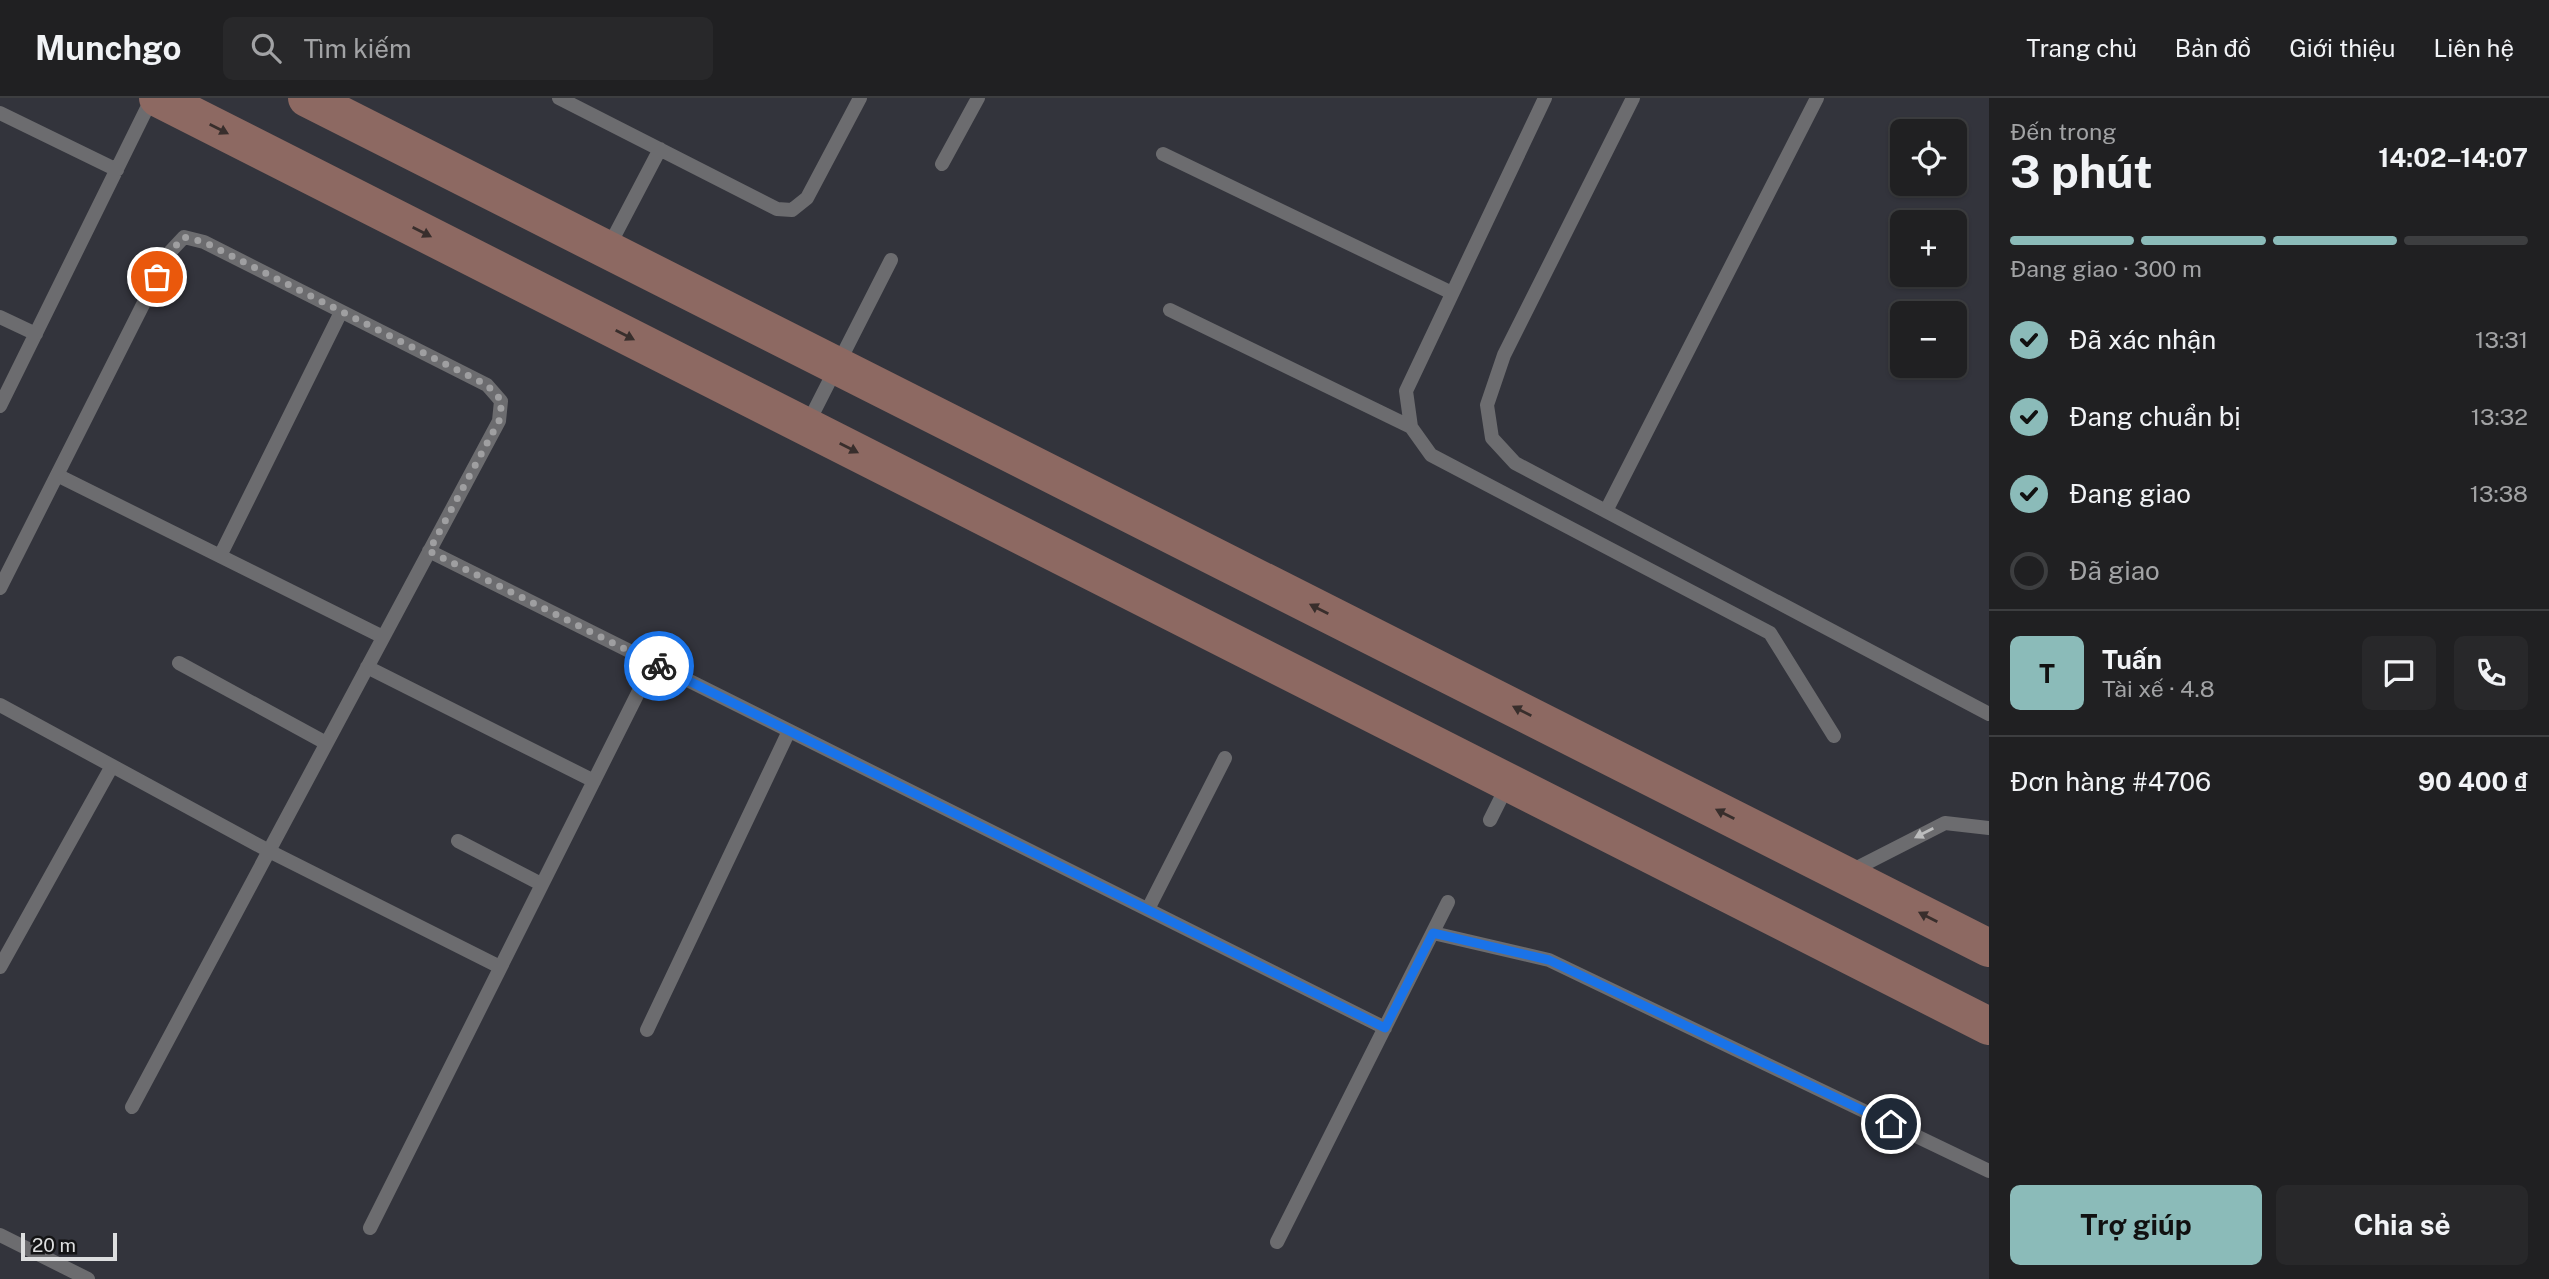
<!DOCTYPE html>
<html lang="vi">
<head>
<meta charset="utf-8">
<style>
	body { margin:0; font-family:"Public Sans",sans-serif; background:#28282a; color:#f1f3f6; height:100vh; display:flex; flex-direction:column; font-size:26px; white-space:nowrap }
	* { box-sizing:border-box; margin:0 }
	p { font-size:23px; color:#a2a3a5 }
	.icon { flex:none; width:38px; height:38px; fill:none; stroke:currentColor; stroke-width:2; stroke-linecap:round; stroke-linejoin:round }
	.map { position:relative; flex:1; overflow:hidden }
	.side { display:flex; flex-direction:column; background:#202022; width:560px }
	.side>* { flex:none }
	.fabs { position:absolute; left:1890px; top:21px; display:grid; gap:14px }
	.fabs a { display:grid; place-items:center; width:77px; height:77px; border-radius:10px; background:#202022; box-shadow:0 2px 5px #0004,0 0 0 2px #3d3e40; font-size:35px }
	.scale { position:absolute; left:21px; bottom:18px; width:96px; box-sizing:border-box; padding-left:7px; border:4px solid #dddedf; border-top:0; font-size:19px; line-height:24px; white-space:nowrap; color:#dddedf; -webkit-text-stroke:5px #141415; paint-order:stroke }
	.pin { position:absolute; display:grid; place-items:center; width:60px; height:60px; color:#fff; margin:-30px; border:4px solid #fff; border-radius:50%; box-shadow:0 2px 7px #0007 }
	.courier { position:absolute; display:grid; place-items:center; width:70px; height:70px; margin:-35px; border:5px solid #1a73e8; border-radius:50%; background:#fff; color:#222; box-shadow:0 2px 9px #0007 }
	.head em { font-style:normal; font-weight:700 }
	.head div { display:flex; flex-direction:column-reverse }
	.head { display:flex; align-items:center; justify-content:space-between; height:119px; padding:0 21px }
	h1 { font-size:46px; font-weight:700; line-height:52px }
	.bar { display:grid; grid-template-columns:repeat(4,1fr); gap:10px 7px; align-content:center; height:84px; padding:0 21px }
	.bar i { height:9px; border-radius:5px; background:#3d3e40 }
	.bar .selected { background:#8bbbb9 }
	.bar p { grid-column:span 4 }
	.line { display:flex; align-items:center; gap:18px; padding:0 21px; border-top:2px solid #3d3e40 }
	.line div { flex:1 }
	.round { display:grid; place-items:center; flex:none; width:74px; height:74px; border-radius:10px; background:#28282a }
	ol { padding:0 21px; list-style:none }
	li { display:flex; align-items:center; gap:21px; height:77px }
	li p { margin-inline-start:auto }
	li .icon { padding:7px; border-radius:50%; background:#8bbbb9; color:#111; stroke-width:4 }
	li:last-child { color:#a2a3a5 }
	li i { width:38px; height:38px; border:4px solid #3d3e40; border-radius:50% }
	.cta { display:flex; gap:14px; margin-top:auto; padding:14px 21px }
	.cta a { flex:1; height:80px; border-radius:10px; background:#8bbbb9; color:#111; font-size:28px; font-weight:700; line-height:80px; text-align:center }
	.cta a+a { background:#28282a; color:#f1f3f6 }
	header { display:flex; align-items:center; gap:42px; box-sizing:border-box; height:98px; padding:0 35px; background:#202022; border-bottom:2px solid #3d3e40 }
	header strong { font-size:33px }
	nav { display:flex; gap:38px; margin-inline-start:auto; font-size:24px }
	.search { width:490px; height:63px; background:#28282a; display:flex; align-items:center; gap:18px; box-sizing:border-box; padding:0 24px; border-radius:10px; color:#a2a3a5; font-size:26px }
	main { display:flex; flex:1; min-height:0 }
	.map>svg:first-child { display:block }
	.built { fill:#33343c; fill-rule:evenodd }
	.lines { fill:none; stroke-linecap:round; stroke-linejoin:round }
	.lane { stroke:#6c6c6f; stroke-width:14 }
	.secondary { stroke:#8d6962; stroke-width:38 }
	.oneway { fill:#382e2c }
	.oneway2 { fill:#bbbcbd }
	.done { stroke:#9f9fa1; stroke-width:7; stroke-dasharray:0 12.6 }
	.route { stroke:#1a73e8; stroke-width:9 }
</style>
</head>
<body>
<header>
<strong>Munchgo</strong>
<div class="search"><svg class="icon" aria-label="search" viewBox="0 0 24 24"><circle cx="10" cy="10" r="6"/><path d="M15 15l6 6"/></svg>Tìm kiếm</div>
<nav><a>Trang chủ</a><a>Bản đồ</a><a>Giới thiệu</a><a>Liên hệ</a></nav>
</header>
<main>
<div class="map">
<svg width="1989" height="1181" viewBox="0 0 1989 1181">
	<rect width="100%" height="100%" fill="#2b2b2e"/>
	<path class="built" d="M0,0h1989v1181h-1989zM1902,33h53v53h-53zM1902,124h53v53h-53zM1902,215h53v53h-53z"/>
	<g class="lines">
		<path class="lane" d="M559,0l218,111 15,1 15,-12 53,-100
			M1545,0l-139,293 5,36 20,28 339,178 64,103
			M1633,0l-129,257 -17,50 5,33 23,25 474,251
			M0,15l117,57
			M1163,56l289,139
			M942,66l36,-66
			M608,150l52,-99
			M1170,212l241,117
			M0,219l36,17
			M0,308l152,-308
			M807,327l84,-165
			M57,377l326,162
			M1606,413l211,-413
			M429,453l956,477
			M220,458l121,-244
			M0,490l169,-335 15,-16 20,5 283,143 14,16 -2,20 -367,686
			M179,565l147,80
			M367,569l227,114
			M0,607l269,146 231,116
			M1490,722l18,-36
			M458,743l83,43
			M1849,774l96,-49 44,5
			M1148,811l77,-151
			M1433,835l116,27 440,211
			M0,869l112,-201
			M647,932l142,-299
			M370,1130l283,-565
			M0,1137l88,44
			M1277,1144l171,-340"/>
		<path class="secondary" d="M158,0l1831,928
			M307,0l1682,850"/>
	</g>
	<defs><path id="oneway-solid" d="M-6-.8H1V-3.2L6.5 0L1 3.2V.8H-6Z" transform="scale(1.75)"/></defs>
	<g class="oneway">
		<use href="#oneway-solid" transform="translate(219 31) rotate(27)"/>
		<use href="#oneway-solid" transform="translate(422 134) rotate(27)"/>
		<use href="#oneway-solid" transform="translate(625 237) rotate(27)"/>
		<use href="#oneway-solid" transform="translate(849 350) rotate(27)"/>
		<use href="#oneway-solid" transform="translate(1319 511) rotate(-153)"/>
		<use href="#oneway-solid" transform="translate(1522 613) rotate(-153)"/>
		<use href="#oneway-solid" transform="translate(1725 716) rotate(-153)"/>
		<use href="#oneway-solid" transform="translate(1928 819) rotate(-153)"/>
	</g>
	<use class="oneway2" href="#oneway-solid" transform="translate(1924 735) rotate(153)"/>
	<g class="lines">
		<path class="done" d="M157,179l12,-24 15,-16 20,5 283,143 15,16 -3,20 -70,130 230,115"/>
		<path class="route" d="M659,568l726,362 48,-95 116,27 342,164"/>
	</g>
</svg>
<div class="fabs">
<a><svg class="icon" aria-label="locate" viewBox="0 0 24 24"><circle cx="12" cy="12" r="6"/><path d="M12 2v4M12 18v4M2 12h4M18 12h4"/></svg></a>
<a>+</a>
<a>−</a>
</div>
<div class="scale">20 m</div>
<div class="pin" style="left:157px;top:179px;background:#ea580c"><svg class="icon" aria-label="bag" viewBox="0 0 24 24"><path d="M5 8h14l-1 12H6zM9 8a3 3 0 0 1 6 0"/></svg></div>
<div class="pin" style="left:1891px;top:1026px;background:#1f2937"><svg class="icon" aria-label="home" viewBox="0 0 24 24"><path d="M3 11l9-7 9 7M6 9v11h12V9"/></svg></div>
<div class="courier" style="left:659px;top:568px"><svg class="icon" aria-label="bike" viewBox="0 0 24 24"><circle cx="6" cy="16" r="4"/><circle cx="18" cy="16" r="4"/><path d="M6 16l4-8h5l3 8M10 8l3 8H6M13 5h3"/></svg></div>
</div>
<section class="side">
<div class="head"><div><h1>3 phút</h1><p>Đến trong</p></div><em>14:02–14:07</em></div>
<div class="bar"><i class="selected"></i><i class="selected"></i><i class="selected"></i><i></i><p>Đang giao · 300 m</p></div>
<ol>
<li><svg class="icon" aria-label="check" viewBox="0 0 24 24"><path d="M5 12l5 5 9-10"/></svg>Đã xác nhận<p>13:31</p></li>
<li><svg class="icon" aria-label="check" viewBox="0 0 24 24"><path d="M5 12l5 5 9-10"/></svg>Đang chuẩn bị<p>13:32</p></li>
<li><svg class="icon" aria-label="check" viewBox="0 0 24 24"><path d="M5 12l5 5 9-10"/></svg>Đang giao<p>13:38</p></li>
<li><i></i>Đã giao</li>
</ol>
<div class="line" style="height:126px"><b class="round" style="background:#8bbbb9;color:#111">T</b><div><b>Tuấn</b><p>Tài xế · 4.8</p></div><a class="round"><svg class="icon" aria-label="chat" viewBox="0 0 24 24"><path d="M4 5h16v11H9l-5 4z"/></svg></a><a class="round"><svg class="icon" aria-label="phone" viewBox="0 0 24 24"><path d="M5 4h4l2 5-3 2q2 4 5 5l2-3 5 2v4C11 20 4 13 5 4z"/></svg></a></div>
<div class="line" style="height:91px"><div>Đơn hàng #4706</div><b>90 400 ₫</b></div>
<div class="cta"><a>Trợ giúp</a><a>Chia sẻ</a></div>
</section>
</main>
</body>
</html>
